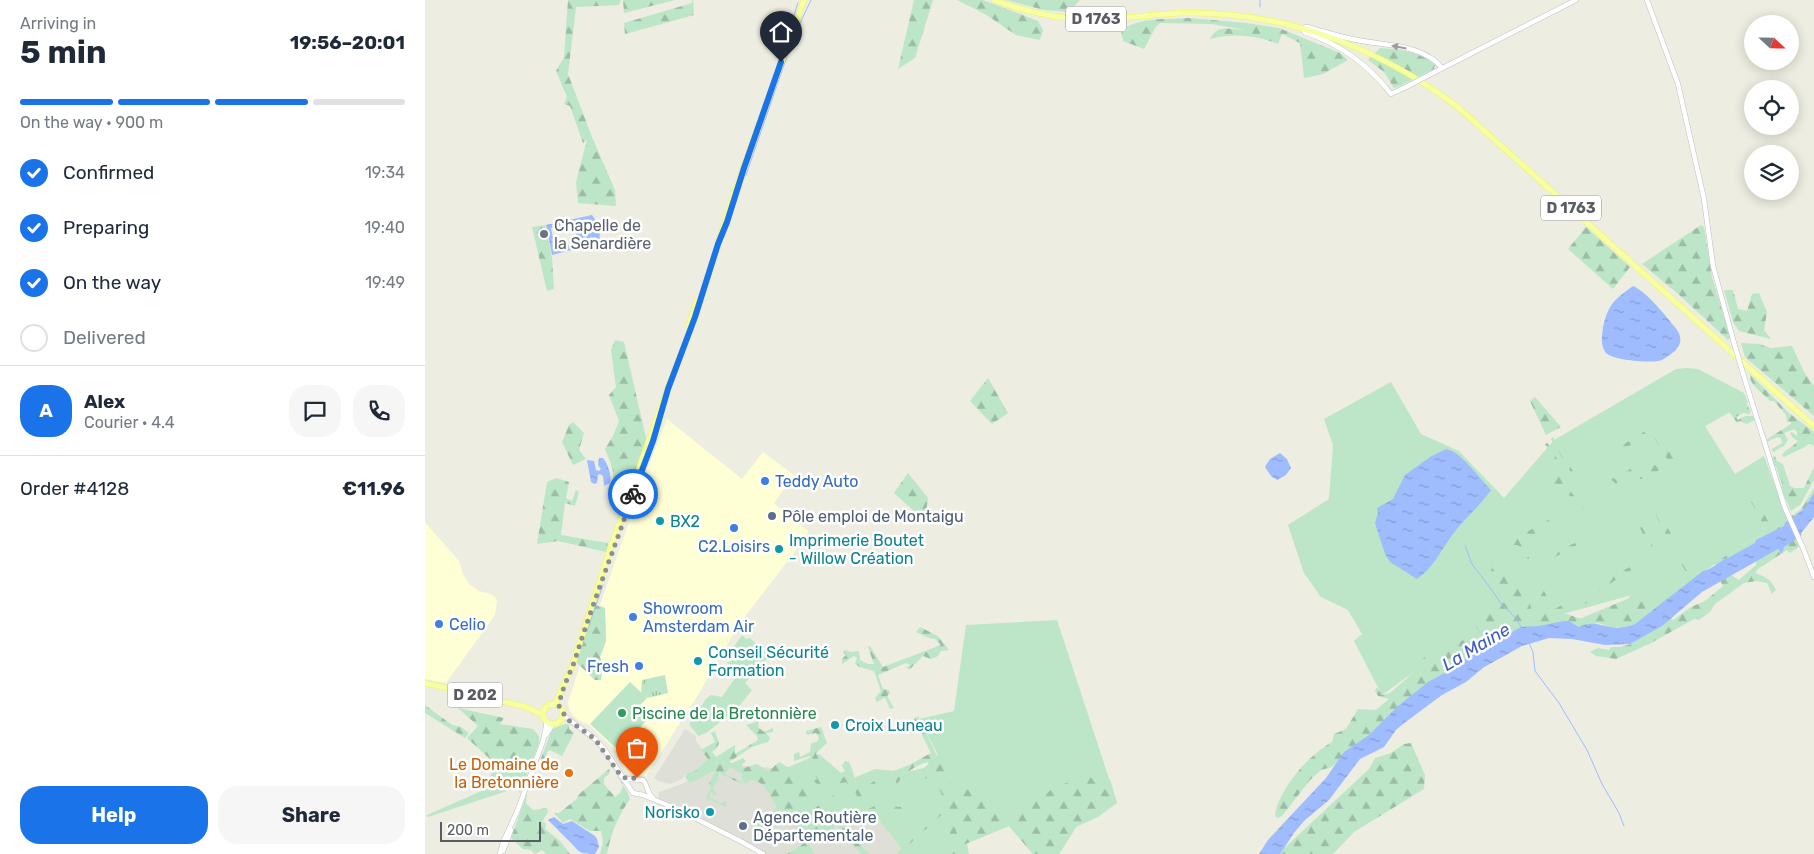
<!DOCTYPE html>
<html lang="en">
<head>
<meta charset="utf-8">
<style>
	body { margin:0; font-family:Rubik,sans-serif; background:#f6f6f7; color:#1f2937; height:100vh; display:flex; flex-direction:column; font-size:19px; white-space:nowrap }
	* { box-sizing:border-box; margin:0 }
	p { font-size:16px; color:#747a83 }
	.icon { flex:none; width:28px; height:28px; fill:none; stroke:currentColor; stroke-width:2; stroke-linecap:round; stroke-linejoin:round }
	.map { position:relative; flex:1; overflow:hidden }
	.details { display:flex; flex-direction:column; background:#fff; width:425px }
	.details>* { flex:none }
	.needle { width:32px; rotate:112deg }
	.buttons { position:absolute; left:1319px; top:15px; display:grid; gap:10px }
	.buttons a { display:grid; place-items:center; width:55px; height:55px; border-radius:50%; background:#fff; box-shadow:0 2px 12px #0003; font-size:25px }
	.scale { position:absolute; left:15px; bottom:12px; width:101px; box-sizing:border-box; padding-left:5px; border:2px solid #5a5b63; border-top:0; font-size:14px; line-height:18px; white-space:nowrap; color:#5a5b63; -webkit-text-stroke:4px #fff; paint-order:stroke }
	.pin { position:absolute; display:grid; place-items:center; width:42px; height:42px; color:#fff; margin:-51px -21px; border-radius:50% 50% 50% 0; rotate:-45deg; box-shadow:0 0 5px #0007 }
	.pin .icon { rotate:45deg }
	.courier { position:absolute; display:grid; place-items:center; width:50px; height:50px; margin:-25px; border:4px solid #1a73e8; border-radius:50%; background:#fff; color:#222; box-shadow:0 1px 6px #0007 }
	.head em { font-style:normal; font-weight:700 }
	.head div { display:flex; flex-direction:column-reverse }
	.head { display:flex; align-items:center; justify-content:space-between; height:85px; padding:0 20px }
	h1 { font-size:32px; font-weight:700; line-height:38px }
	.bar { display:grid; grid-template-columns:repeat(4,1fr); gap:8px 5px; align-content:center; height:60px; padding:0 20px }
	.bar i { height:6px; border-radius:4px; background:#e0e1e3 }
	.bar .selected { background:#1a73e8 }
	.bar p { grid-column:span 4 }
	.line { display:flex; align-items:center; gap:12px; padding:0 20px; border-top:1px solid #e0e1e3 }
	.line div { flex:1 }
	.round { display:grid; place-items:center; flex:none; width:52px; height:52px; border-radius:20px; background:#f6f6f7 }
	ol { padding:0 20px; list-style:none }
	li { display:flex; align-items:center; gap:15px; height:55px }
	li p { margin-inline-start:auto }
	li .icon { padding:5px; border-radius:50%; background:#1a73e8; color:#fff; stroke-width:4 }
	li:last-child { color:#747a83 }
	li i { width:28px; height:28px; border:2px solid #e0e1e3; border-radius:50% }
	.button { display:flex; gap:10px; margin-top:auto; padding:10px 20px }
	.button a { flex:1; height:58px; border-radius:20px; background:#1a73e8; color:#fff; font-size:20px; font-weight:700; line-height:58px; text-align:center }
	.button a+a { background:#f6f6f7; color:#1f2937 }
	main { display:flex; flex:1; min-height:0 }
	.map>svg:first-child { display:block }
	.commercial { fill:#feffd4 }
	.industrial { fill:#dedfd6 }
	.grass { fill:#bce6c7 }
	.forest { fill:url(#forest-firs); fill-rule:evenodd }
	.park { fill:url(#park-tufts) }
	.water { fill:url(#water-ripples); fill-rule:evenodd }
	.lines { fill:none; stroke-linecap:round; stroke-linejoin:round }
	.stream { stroke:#9fbcff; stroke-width:1 }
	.secondary-casing { stroke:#bebfc8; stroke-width:5.5 }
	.primary-casing { stroke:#f6f451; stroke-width:6 }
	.secondary { stroke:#fff; stroke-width:4.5 }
	.primary { stroke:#f6ffa4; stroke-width:5 }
	.secondary-bridge-casing { stroke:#bebfc8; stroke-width:5.5; stroke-linecap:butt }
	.secondary-bridge { stroke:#fff; stroke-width:4.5 }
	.oneway { fill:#9c9da1 }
	.done { stroke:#8d8e8f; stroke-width:5; stroke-dasharray:0 9 }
	.route { stroke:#1a73e8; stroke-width:6 }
	.worship-dot { fill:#6b7280; stroke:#fff; stroke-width:2 }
	.shop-dot { fill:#3f7fe0; stroke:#fff; stroke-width:2 }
	.service-dot { fill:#5c6f8a; stroke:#fff; stroke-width:2 }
	.culture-dot { fill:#0f9aa8; stroke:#fff; stroke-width:2 }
	.leisure-dot { fill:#2e9e5b; stroke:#fff; stroke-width:2 }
	.food-dot { fill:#e8710a; stroke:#fff; stroke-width:2 }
	.labels { text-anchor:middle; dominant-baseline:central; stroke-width:5; stroke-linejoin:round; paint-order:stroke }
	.shield { fill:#fff; stroke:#8c8c92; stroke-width:1 }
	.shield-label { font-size:15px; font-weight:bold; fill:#5a5b63 }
	.worship-label { font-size:16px; fill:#5b616d; stroke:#fff; text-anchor:start }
	.shop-label { font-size:16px; fill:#366cbe; stroke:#fff; text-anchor:start }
	.service-label { font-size:16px; fill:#4e5e75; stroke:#fff; text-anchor:start }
	.culture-label { font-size:16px; fill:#0d838f; stroke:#fff; text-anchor:start }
	.leisure-label { font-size:16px; fill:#27864d; stroke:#fff; text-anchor:start }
	.food-label { font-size:16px; fill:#c56008; stroke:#fff; text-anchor:end }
	.water-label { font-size:18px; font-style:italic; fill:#3e5cc7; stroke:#fff }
</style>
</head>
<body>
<main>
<section class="details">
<div class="head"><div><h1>5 min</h1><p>Arriving in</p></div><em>19:56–20:01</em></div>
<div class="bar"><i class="selected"></i><i class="selected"></i><i class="selected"></i><i></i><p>On the way · 900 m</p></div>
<ol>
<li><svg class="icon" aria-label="check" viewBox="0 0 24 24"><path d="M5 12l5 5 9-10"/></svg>Confirmed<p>19:34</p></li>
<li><svg class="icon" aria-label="check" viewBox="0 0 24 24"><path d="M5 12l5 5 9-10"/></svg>Preparing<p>19:40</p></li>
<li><svg class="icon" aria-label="check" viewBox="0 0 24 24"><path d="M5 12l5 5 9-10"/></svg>On the way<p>19:49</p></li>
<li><i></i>Delivered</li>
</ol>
<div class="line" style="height:90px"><b class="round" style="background:#1a73e8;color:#fff">A</b><div><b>Alex</b><p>Courier · 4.4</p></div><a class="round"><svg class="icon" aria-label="chat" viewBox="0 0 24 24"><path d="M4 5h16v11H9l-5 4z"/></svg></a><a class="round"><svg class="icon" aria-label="phone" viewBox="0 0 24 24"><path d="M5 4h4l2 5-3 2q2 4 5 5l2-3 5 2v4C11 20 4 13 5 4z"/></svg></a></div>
<div class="line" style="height:65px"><div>Order #4128</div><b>€11.96</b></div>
<div class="button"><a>Help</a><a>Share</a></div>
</section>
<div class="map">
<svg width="1389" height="854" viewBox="0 0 1389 854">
	<defs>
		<pattern id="forest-firs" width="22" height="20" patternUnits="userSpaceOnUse" patternTransform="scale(1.25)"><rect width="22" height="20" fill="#bce6c7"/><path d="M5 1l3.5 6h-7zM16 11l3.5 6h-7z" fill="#9cbda5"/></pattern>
		<pattern id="park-tufts" width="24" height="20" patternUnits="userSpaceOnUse" patternTransform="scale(1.25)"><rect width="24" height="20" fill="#bce6c7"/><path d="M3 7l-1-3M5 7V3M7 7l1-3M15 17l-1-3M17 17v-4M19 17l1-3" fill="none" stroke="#9cbda5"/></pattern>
		<pattern id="water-ripples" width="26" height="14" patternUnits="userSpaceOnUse" patternTransform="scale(1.25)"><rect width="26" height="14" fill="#9fbcff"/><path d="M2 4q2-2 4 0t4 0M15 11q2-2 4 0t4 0" fill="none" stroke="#859cd2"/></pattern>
	</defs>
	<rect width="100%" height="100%" fill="#edede1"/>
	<path class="commercial" d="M242,419l75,60 21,-27 31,23 -20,28 34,28 -1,5 -67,87 -42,72 -52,81 -14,-1 -5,-2 -3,-4 -7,-18 -28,-26 -11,-5 -6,-6 -3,-5 -1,-7 12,-36 15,14 5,-23 6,-16 -1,-33 -5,-3 47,-135z
		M0,522l34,39 4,13 6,10 10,7 12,3 4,3 2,4 -2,14 -49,68 -21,-4z"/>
	<path class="industrial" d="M260,729l11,7v5l13,18 -14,12 -8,2 -5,6 -12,5 -11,-3 -5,-3z
		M290,763l69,6 52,46 10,-8 26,5 29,36 -5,6h-130l-16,-10 -92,-46 1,-6 25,-9z"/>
	<path class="grass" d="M1262,368l11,1 46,24 4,9 -43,24 30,48 29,-18 24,65c-49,23 -93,57 -136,90l-13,-18 -160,44 -65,35 -32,23 -28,-54 8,-7 -14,-24 -27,-13 -17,-24 -16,-48 41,-26 4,-54 -9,-26 67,-37 30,52 38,17 45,47 50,-58 122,-71z
		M632,620l60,183 -41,24 -17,27h-26l-24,-28 -42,17 2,11h-73l5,-6 -29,-36 -16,11 -11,-15 -9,7 -2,14 -25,12c-19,-9 -23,-53 -25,-72l35,-15 30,26 26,-11 31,3 18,-4 14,-13 -19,-36 35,-8 12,-86z
		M317,635l4,4 4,-1 19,18 -24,27 7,7 -16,20 -30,23 -8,3 -9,-12 17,-25 5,-4 11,2 16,-23 -11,-11 7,-4 -5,-5z
		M205,682l17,16 -9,9 11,11 -31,32 -28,-26z
		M70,763l16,15 5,10 -88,29 -1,-2 59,-26z"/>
	<path class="forest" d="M143,0h53l-2,5 -43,2 -8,67 24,63 23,53 1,16 -38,-3 -2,-21 11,-42 -4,3 -13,-37 -6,-2 3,-7 -11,-26 8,-14z
		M198,0h52l-51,13z
		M267,0h1l1,15 -69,19 -1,-11 68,-20z
		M489,0h19l-18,58 -17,11z
		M532,0h26l55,21 5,9 -3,10 -24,-5 -31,-21z
		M581,0h74l-11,12 -25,-2z
		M764,18l57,5 33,5 61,25 8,7 -25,14 -19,4 -4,-35 -18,-9 -4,10c-22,-9 -45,-11 -68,-5 8,-16 21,-9 35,-9l-33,-6 -52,-1 -5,5 -11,21 -21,-8 -2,-10c18,-15 46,-11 68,-13z
		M955,48c17,1 42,4 55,17l-1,4 -34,17 -6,2 -10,-16 -16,-12z
		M120,225l7,32 2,32 -7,2 -15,-64z
		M1276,225l3,2 8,50 17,56 1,5 -2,2 -51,-47 -35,-29z
		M1161,227l44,40 -17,22 -45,-40z
		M1299,290h9l5,19 9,2 5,-17 7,-1 8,19 -3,18 7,9 -32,-8 -6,-9z
		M190,340l9,2 23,100 -25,72 -14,-20c9,-20 5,-25 -3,-45l8,-13 6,-15 -10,-26 7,-8 -5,-37z
		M1316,343l18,1 12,4 21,-2 12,26 10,14v30l-69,-59z
		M1325,374l39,39 25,19v14l-5,-2 -4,3 -21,10 -2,-2c4,-6 11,-8 16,-14l-5,-3 -3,-5 2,-1 5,4v-4l-3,-3 -10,4 4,7 -4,6 -11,6 -1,-3 10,-6 -1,-5 -4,-1 -10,5 -1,-2 25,-16v-2h-4l-1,-7 -12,-14h-4c-7,-9 -21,-15 -20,-27z
		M563,378l20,35 -16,11 -22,-23z
		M1110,397l26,30 -15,8 -16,-34z
		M1320,401l6,11 -2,2 -6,-1 -7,4 2,3 7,-4h8l2,4 -8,4 -8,-3 -2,2 -9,-13z
		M148,422l11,11 -5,17 7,9 -13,6 -11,-23 7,-17z
		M1228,426l23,36 -35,17h-3l3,-7 6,-1 5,-7 5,2 11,-6 -14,-22 -14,1 -7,6 -6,1 -2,2 2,3 -4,3 -5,-2v-4z
		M1128,437l31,53 4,1 24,-14 3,2 3,-4 11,-5 3,-6 3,-1 3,8c-6,4 -12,3 -19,7l3,1 -6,5 -4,-4 -4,3 3,3 -4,3 -4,-3c-8,4 -13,9 -21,5l-31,-52z
		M1123,443l24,42 -4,3 10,13 4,-2 2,6 -2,4h-4l-11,8h-4l-37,22 -4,4 10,22 58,-30 1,2 -57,32 17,37 4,3 98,-55 -14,-28 3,-1 13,26 5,-1 9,-8 -24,-49 3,-2 45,84 -4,2 -17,-29 -28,14 -44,28 -8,2 -2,3 2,1 1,3 -16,9h-9l-4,5 14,5h4l45,-19 9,-7 3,1 13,18 -17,13 -9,3h-15l-13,-4 -19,4 -10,-6h-5l-186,108 -25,18 -21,20 -11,3 -11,10 -28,36 -4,2 -3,-2c4,-28 34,-61 57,-74l2,-8 12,-5 12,-20 18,1 13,-11 -11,-3 -3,-5 2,-4 5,8 8,-2 23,-20 4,-9 10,-9 54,-22 -5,-6 5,-10 1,-13 12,-7 17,10 2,-4 -22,-32 2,-7 12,-1 19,22 8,26 6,6 9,-4 -19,-49 -10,-19h-6l-3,-3 66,-37 -11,-19 -11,5 -6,-1 2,-7 4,-7h8l1,-4 -17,-28z
		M1350,456l2,5 6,3 7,22 4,2h10l10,-21v13l-14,25 -9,6 -10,-22 1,-5 -6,-17 -2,-1 -4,-8z
		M483,473l20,25 -3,23 -31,-28z
		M1316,474l31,54 5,-1 24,-18 13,-21v9l-7,10 -35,31 -56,29 -2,-4 52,-31c-7,-17 -16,-36 -31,-48l2,-8z
		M131,478l13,4 -3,16 6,3 4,-11 3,2 -4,14 -10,-3 -4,32 47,8 -2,9 -48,-11 -21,3 10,-62z
		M1365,537l8,4 1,6 -9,6 -3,-3 -29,19 -3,4c11,4 16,6 21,17l-4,4 -5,-11 -11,-2 -12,2 -29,21 -5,8 -11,8 -5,-1 -43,24 -35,16 -20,-3 -6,-4 8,-4 11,2 2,-3h9l11,-3h-23l1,-3 59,-24 5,3 18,-13 14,-6 18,-15 -4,-7 10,-5 10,6 17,-15v-5z
		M170,605l10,3 1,33 -6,16 3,6 -2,17h-6l-20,-19z
		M495,627l18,9 11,14 -8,1 -3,5 -7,3 -8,-3 -13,13 -4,-1 4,-3 -4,-2 -28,12 5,14 6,1 1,3 -3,3 7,12 -4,1 -5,-12 -8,5 -2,-4 6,-7 -7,-20 -15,-4 -4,-4 2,-5 -3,-2 -12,8v-5l4,-4 -3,-3 2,-2 6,2 8,-1 1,9 8,4h6l-6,-17 2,-1 13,21 58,-22 -6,-6 -6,-1 -13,-6z
		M0,705l27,20 9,2 8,6 -4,5 -40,-25z
		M33,708l46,10 -4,6 33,5 6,7v7l-19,50 -9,-15 -44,-40 11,-12z
		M493,716l38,80 19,-11 6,-1 5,19 -4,3 4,-1 14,11 29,-9 27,-21 34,-10 6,8 14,-5 7,24 -19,14 -22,10 -17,27h-26l-24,-28 -46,19 -5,-30 -2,15 5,19v5h-9l2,-7 -4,-8 -1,-36v5l-45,41 -3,-5 11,-12 -26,-32 4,-4 -1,-5 -5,-6 -30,21 5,8 25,-13 3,5 -13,7 -3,-2 -14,11 -10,-16 10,-11 -4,-6 -11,3 -4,6 -38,26 5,11 20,-19 7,-2 19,23 19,17h-9l-29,-33 -25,18 7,15h-27l15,-9c-5,-14 -9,-29 -22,-36l-12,17 -4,-2 -4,5h-2l1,5 -3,1v-6l-4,-2v-7l4,-5 3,1 -5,10c10,-2 15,-12 23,-19 -9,-11 -8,-25 -27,-27l-3,4 -3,-1 -3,-6 1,-3 -12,-7 -5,7 17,8v2l-23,-11 -1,8 -5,6v4l3,1v3h-3l-2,-3 -2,5 12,6 5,-2v6l-20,-9 5,-11 -2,-3 7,-14 -26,13 -5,-6 2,-4 8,-2 13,-12 -7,-9 14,-8 -4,-9 4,-2 4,12 -2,5 -5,4 4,5 19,-12v9l23,-14 -1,-4 -11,-11 13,-4 -1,6 6,5 9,-4v4l-7,1 4,5 -2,4 -16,5 -23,15 3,1 11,-5 3,3 -5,4 3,3 13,-4 10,7 3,-1 9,-8 12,7 15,5 1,23 17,-8 -1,-4 -4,1 -5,-5 3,-2 -3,-7h-3l1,-7 -2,-9 -16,5v-7l5,-2 1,5 10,-5 1,-9 6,-1 2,-4 -3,-5 -9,2 -1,-4 15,-4 6,16 -11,10 9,22 5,2 15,-6 -3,-5 3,-5 4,1c5,9 5,20 12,28l22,-15 26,-10 22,-12 -11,-22 -9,3 -7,-13 2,-2 6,9 6,-3 -4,-6zM503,762l14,33 6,2 1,4 -15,11 -15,17 -4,1 -12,-17 -2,-6h-4l-5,-6 10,-4 6,-8 25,-15 -3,-6 -19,12 -3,-4 -4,3 1,9 -5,3 -10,-13 3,-1 4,7c6,-10 20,-20 31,-22zM421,782l2,3 -46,32 -5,1 -5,-8 45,-26z
		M140,724h4v5l5,4 -12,23 -12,-6 -3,2 -1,7 -4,3 -2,-1 12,-32z
		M986,743l14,32 -1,14 -70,43 -21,22h-55l91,-85 6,-11 16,-5 13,-9z
		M185,763l18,30 2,6c-12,17 -19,34 -23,55h-7l3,-12 -2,-11h-11l-20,-12 -7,4 -9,-10h5l19,-15 -1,-2 32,-27 1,4 -6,5v6l11,13 5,-4 3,-7z
		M102,794l-1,9 7,7 14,-2 1,4 -6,10 4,1 -1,6 15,12 10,13h-24l-4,-4 -7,4 -4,-4 -8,-1 -12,-11z"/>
	<path class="park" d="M240,675l3,18 -21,5 -6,-5 1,-13z"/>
	<path class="water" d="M167,215c7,9 9,17 7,28l-47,12 -6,-30zM149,223l4,20 -23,5 -4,-20z
		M1208,286c14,6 31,28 41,40 11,12 7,22 -6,30 -3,2 -7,5 -10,5 -9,2 -46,-1 -52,-8 -6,-8 -4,-17 -3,-26 6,-24 11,-27 30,-41z
		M1021,449c15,2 34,30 45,41 -11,16 -26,28 -38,44 -12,16 -19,33 -36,45l-27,-17 -5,-8 -10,-31 3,-10 -1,-5 16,-9 12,-24 25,-18z
		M855,453l7,6 4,9 -5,7 -9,5 -6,-4 -6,-9 5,-8z
		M174,458h4c5,6 9,18 7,25l-6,3 -1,-10 -3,-2 -2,1 -1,8 -3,1 -3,-2 -4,-22 7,1 2,9 3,1 2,-2 -3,-4z
		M1389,493v24l-12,15 -1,4 -17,11 -2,7 -4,-5 -76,43 -40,34 -32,18 -25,1 -33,-6 -23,-1 -27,8 -38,21 -18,15 -24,13 -39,29 -7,6 -12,17 -24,12 -31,41 -25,21 -10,12 -14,21h-21l9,-14 58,-62 18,-26 25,-17 29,-29 30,-24 26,-14 19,-14 48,-27 18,-1 25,-5h5l10,6c12,-6 20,-2 32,0 8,2 16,0 24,-3l68,-53c9,-1 17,-11 25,-13l27,-15 1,-3 28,-14 1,-3 19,-14z
		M129,817l9,7 9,-3 23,15 2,3 2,8 -4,7c-19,0 -15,-3 -27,-14 -7,-7 -13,-13 -20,-20z"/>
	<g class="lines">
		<path class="stream" d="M835,0v7
			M351,71l22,-68
			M321,175l48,-139 17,-36
			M1040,546c4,7 4,15 9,21 9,11 18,23 26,35 7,9 18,15 21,26
			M157,628l3,-8
			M162,631l16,-46
			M1104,643l4,9 2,19 24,32 28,47 15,34 17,29 5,13"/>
		<defs>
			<path id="secondary" d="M1222,0l31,84 26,115 9,67 21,77
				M878,28l4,-1c15,4 30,9 45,12 29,7 71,4 90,29
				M879,32c36,12 64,32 87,62l17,-8
				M1004,75l147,-75
				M1320,380l40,128 18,40 11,29
				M138,715l32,24 10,11 28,43 10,2 34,14 65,33 21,12
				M121,735l7,-11
				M196,776l7,3 15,1c5,5 3,12 10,18
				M78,851l8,-21
				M75,854l3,-12 14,-30 26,-71 3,-14v-6"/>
			<path id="primary" d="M569,0c32,12 65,20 100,19 30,0 60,-5 90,-6 101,-2 196,35 275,95l355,318
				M293,244l14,-45 72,-199
				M264,325l8,-25
				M206,500l29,-81
				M0,683l101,24 17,8
				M118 714a10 10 0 1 1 20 0a10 10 0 1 1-20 0Z
				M128,705l4,-5 16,-36 36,-112 51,-143 35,-92 20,-63"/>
		</defs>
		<use href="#secondary" class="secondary-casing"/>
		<use href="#primary" class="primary-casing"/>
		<use href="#secondary" class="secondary"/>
		<use href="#primary" class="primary"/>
		<defs>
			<path id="secondary-bridge" d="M983,86l21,-11
				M1309,343l11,37"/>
		</defs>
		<use href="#secondary-bridge" class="secondary-bridge-casing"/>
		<use href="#secondary-bridge" class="secondary-bridge"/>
	</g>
	<defs><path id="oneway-solid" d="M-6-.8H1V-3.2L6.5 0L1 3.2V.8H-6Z" transform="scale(1.25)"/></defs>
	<use class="oneway" href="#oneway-solid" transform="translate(974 47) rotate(-169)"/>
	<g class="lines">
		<path class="done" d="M208,494c-19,56 -41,110 -58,166 -6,16 -14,30 -16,46l8,13 28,20 26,37 7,3 9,-1"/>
		<path class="route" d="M208,494l20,-53 15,-52 27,-72 23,-73 9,-22 17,-54 37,-106"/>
	</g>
	<circle class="worship-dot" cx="119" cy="234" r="5"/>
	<g class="shop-dot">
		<circle cx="340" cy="481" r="5"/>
		<circle cx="309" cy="528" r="5"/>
		<circle cx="208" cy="617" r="5"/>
		<circle cx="14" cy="624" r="5"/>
		<circle cx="214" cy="666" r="5"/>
	</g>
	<g class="service-dot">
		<circle cx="347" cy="516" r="5"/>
		<circle cx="318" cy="826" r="5"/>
	</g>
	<g class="culture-dot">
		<circle cx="235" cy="521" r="5"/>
		<circle cx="354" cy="549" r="5"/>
		<circle cx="273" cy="661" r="5"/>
		<circle cx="410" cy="725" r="5"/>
		<circle cx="285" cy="812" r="5"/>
	</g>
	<circle class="leisure-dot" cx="197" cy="713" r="5"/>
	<circle class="food-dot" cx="144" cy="773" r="5"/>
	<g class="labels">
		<g class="shield">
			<rect x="641" y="6.5" width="60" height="25" rx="4"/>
			<rect x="1116" y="195.5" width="60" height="25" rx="4"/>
			<rect x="22.5" y="682.5" width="55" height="25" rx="4"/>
		</g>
		<g class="shield-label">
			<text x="671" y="19">D 1763</text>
			<text x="1146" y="208">D 1763</text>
			<text x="50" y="695">D 202</text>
		</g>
		<g class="worship-label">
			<text x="129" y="225">Chapelle de<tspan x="129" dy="18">la Senardière</tspan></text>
		</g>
		<g class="shop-label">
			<text x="350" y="481">Teddy Auto</text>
			<text x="309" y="546" text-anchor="middle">C2.Loisirs</text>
			<text x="218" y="608">Showroom<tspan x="218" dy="18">Amsterdam Air</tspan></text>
			<text x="24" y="624">Celio</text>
			<text x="204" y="666" text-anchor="end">Fresh</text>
		</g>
		<g class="service-label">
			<text x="357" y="516">Pôle emploi de Montaigu</text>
			<text x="328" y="817">Agence Routière<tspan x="328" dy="18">Départementale</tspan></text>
		</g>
		<g class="culture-label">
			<text x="245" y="521">BX2</text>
			<text x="364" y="540">Imprimerie Boutet<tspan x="364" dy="18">- Willow Création</tspan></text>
			<text x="283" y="652">Conseil Sécurité<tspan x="283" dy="18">Formation</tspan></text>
			<text x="420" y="725">Croix Luneau</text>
			<text x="275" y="812" text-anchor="end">Norisko</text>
		</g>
		<g class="leisure-label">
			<text x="207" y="713">Piscine de la Bretonnière</text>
		</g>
		<g class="food-label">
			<text x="134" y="764">Le Domaine de<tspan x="134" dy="18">la Bretonnière</tspan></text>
		</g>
		<g class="water-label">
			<text transform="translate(1051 647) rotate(-31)">La Maine</text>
		</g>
	</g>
</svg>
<div class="buttons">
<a><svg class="needle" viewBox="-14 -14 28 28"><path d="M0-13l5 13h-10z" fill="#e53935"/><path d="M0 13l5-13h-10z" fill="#747a83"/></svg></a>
<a><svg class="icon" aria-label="locate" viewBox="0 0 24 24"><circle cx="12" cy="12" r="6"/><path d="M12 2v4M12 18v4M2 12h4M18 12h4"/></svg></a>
<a><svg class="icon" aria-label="layers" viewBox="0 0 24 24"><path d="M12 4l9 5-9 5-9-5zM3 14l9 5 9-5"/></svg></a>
</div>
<div class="scale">200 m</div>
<div class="pin" style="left:212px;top:778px;background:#ea580c"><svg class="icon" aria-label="bag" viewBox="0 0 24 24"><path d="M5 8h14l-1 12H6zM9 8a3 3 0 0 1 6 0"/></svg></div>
<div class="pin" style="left:356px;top:62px;background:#1f2937"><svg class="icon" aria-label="home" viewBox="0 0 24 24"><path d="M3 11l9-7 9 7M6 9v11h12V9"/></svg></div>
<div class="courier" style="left:208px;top:494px"><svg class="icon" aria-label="bike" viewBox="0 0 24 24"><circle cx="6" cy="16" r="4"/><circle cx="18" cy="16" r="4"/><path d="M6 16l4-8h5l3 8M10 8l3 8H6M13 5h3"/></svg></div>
</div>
</main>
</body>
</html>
